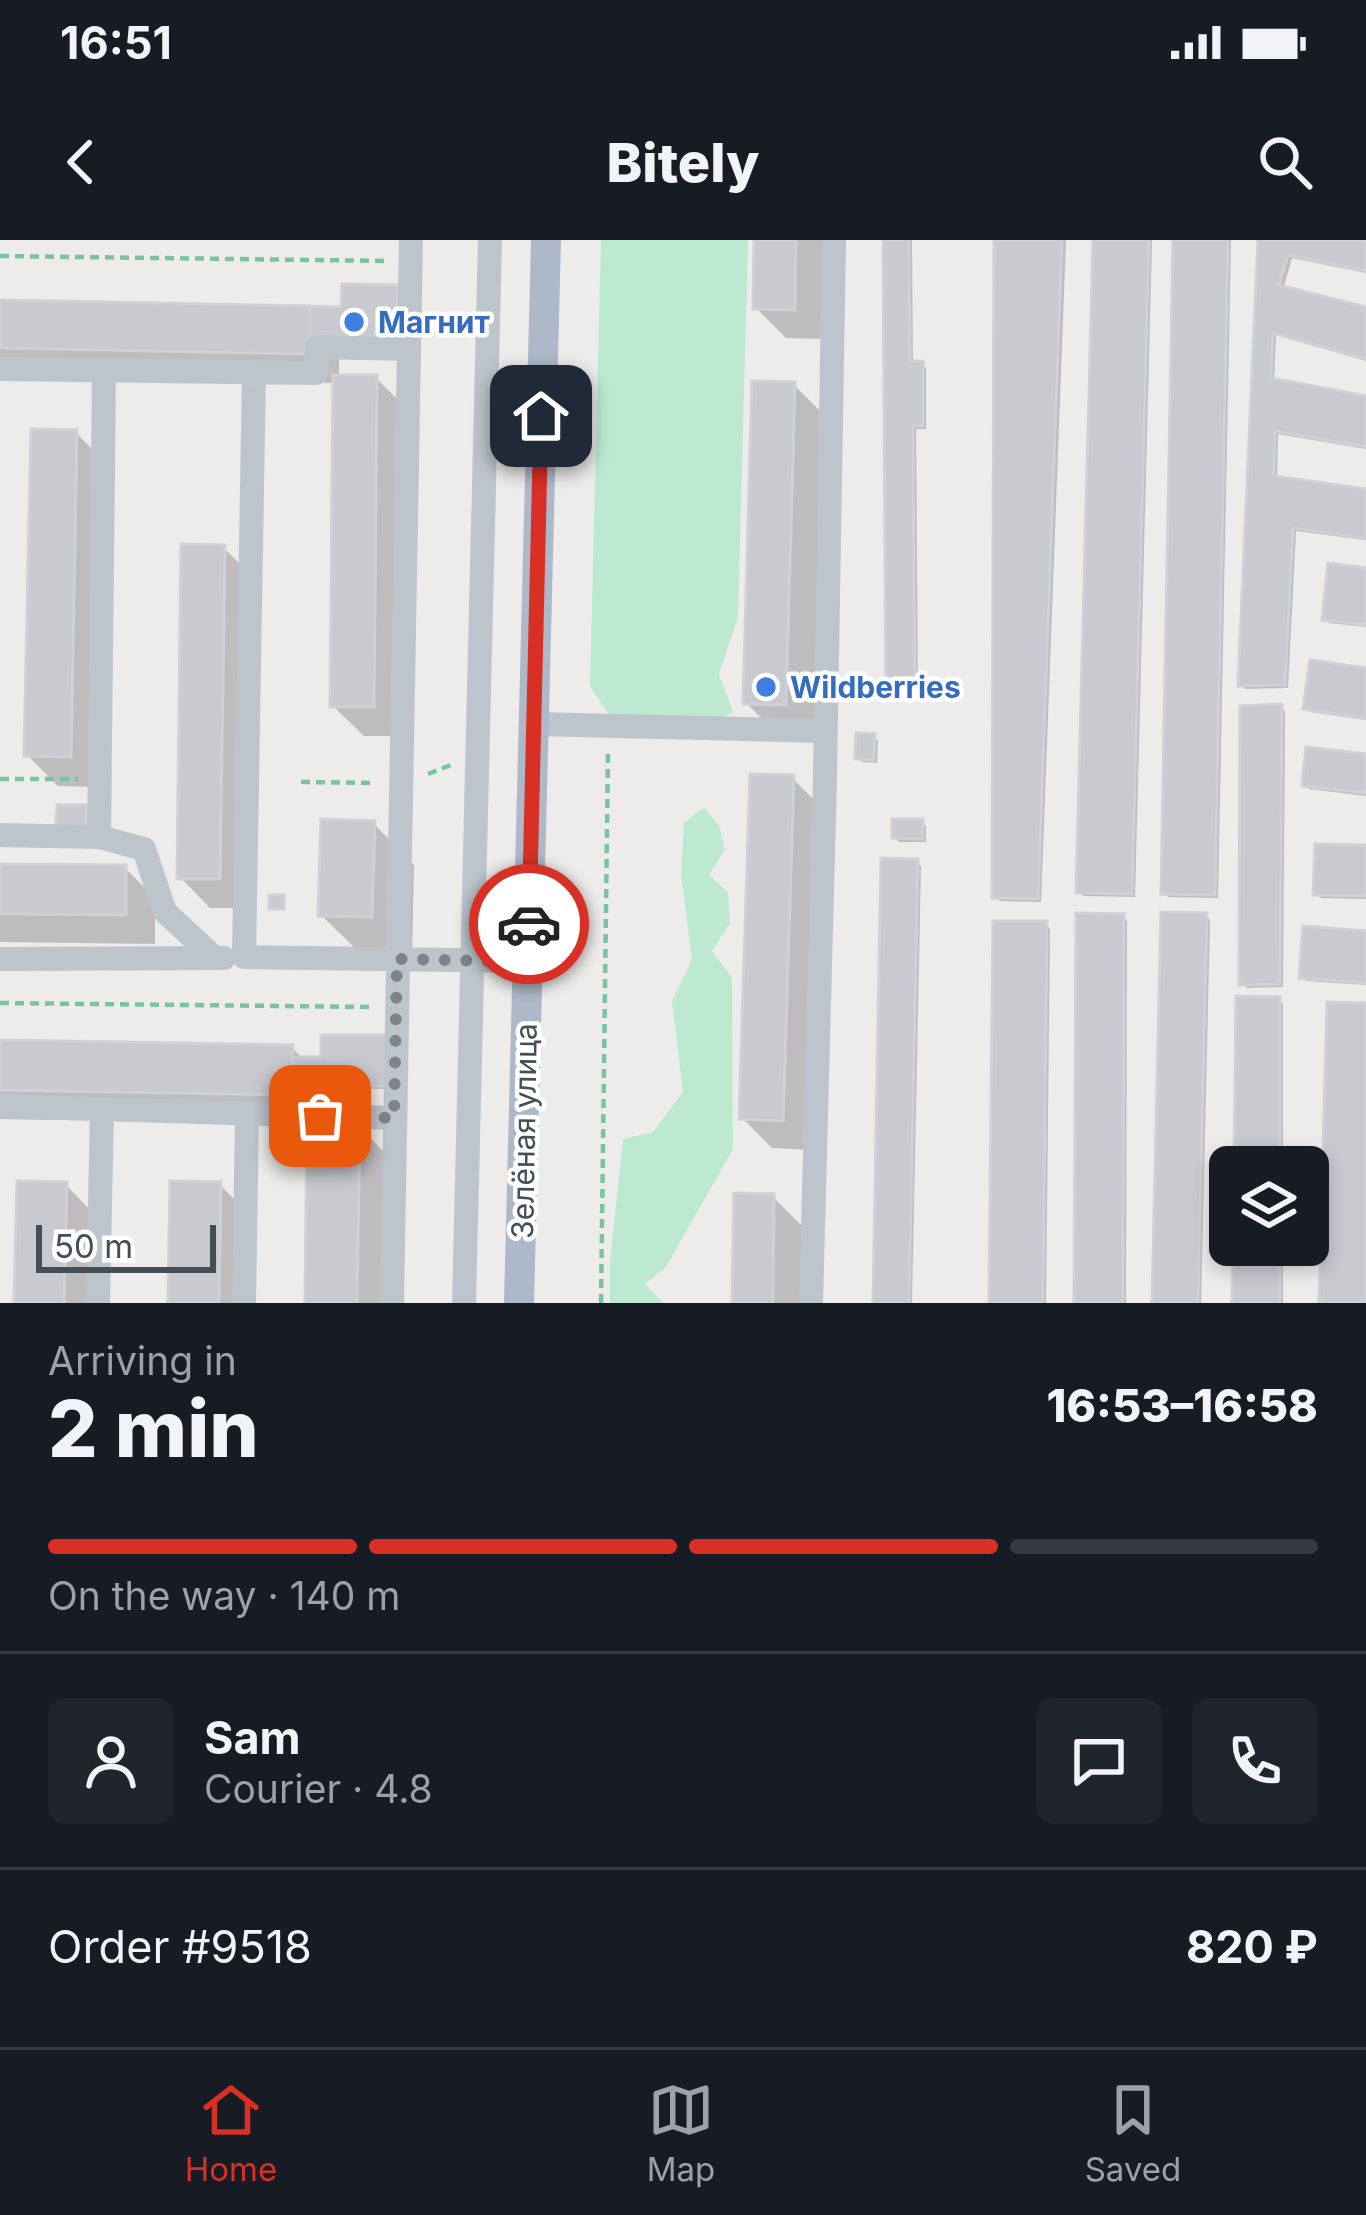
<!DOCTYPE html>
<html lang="en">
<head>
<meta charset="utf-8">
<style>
	body { margin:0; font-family:Inter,sans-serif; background:#20242c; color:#f1f3f6; height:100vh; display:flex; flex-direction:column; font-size:45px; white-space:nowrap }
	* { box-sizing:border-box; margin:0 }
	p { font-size:39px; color:#9ea1a6 }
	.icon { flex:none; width:66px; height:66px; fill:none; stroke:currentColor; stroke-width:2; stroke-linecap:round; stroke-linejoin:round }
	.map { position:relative; height:1063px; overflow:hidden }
	.drawer { display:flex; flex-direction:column; background:#171b24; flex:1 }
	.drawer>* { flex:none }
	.buttons { position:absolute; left:1209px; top:906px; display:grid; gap:24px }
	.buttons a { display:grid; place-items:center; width:120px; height:120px; border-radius:18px; background:#171b24; box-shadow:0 6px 18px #0003; font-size:60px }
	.scale { position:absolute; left:36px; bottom:30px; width:180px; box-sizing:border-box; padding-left:12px; border:6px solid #454d56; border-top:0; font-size:33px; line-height:42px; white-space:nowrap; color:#454d56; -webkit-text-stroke:9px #fff; paint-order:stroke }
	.pin { position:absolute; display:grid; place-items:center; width:102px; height:102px; color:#fff; margin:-51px; border-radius:24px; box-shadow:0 6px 18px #0006 }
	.courier { position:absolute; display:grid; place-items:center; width:120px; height:120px; margin:-60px; border:9px solid #d93025; border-radius:50%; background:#fff; color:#222; box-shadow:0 3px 15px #0007 }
	.summary em { font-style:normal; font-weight:800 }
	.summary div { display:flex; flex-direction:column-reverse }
	.summary { display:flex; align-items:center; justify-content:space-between; height:204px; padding:0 48px }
	h1 { font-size:78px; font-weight:800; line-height:90px }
	.bar { display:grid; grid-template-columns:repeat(4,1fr); gap:18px 12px; align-content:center; height:144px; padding:0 48px }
	.bar i { height:15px; border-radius:9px; background:#363941 }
	.bar .current { background:#d93025 }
	.bar p { grid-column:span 4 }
	.line { display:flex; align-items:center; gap:30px; padding:0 48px; border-top:3px solid #363941 }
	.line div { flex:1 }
	.round { display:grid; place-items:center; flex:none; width:126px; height:126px; border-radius:18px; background:#20242c }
	.status { display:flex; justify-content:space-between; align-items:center; height:84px; padding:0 60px; background:#171b24; direction:ltr }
	.status svg { height:33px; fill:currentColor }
	header { display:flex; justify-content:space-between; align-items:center; height:156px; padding:0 48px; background:#171b24; font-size:54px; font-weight:800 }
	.tab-bar { display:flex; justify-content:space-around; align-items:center; height:168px; border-top:3px solid #363941; background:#171b24; font-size:33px; color:#9ea1a6 }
	.tab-bar a { display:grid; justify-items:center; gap:6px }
	.tab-bar .current { color:#d93025 }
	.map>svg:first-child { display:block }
	.green { fill:#bce9d0 }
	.shadow { fill:#0003 }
	.building { fill:#c8cad0; stroke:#cfd1d6; stroke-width:3 }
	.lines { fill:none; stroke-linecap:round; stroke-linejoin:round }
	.path { stroke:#78c3a2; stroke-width:4.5; stroke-dasharray:9 6; stroke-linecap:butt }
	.minor { stroke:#bdc5cc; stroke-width:24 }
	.major { stroke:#adb9c8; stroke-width:30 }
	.done { stroke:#80848a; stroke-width:12; stroke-dasharray:0 21.6 }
	.route { stroke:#d93025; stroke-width:15 }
	.shop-dot { fill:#3f7fe0; stroke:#fff; stroke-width:4.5 }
	.labels { text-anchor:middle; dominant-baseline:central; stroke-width:9; stroke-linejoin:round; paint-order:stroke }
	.shop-label { font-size:30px; font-weight:bold; fill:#366cbe; stroke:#fff; text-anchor:start }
	.street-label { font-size:30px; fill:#454d56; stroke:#fff }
</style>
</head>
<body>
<div class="status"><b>16:51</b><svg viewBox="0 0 49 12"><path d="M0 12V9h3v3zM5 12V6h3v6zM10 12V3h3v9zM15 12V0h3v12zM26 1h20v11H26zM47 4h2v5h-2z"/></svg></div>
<header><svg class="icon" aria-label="back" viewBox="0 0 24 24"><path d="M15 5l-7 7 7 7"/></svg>Bitely<svg class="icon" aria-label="search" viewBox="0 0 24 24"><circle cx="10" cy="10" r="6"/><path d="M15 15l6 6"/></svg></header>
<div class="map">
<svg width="1366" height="1063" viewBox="0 0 1366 1063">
	<rect width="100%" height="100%" fill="#eeebeb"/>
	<path class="green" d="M601,0h147l-10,377 -19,57 14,38 -15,8 -108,-4 -20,-30z
		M704,567l15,19 6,23 -16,26 19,17 2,31 -18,28 20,27 1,171 -67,118 -21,17 18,19h-53v-42l13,-122 30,-7 30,-40 -11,-91 20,-41 -11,-85 3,-52z"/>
	<path class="shadow" d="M757,0h69l-2,99 -38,-1 -30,-30z
		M886,0h26l1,124h9l4,4v61h-10l2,270h-25l-4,-4z
		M997,0h69l-25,662 -41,-1 -5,-5z
		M1096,0h56l-17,657 -51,-1 -5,-4z
		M1176,0h55l-13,658 -50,-1 -4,-4z
		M1261,0h105v33l-74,-15 -9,31 83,21v51l-90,-26 -2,47 92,17v50l-88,-15 -1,45 89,13v48l-70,-9 -8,157 -43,1 -4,-4z
		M397,48l4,5 -1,48 -61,-1v38h37l30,30 -2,328h-40l-31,-30 3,-323 -336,-7v-73l344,7z
		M794,145l30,30 -9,319 -38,-1 -31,-30z
		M76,193l30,30 -6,324 -42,-1 -31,-31z
		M224,308l30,30 -5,330h-39l-30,-31z
		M1366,331v56l-37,-4 -4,-4z
		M1366,431v49l-56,-8 -4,-4z
		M1281,467l4,5 -2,275 -36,1 -5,-5z
		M874,497l4,4 -1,22 -15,-1 -4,-4z
		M1366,517v39l-57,-7 -4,-4z
		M792,538l31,31 -11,341 -40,-2 -30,-30z
		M922,582l4,4v16h-27l-4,-5z
		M374,584l40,41 -2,92 -50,-2 -41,-40z
		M1366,608v51l-45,-1 -5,-4z
		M884,621l32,1 5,4 -9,437h-36z
		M0,627l125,1 30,30v46l-155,-2z
		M1164,675l42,1 4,4 -9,383h-46z
		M1078,676l44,1 5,4 -1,382h-49z
		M996,684h50l4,5 -4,374h-54z
		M1366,694v51l-60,-4 -4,-5z
		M1279,759l4,5v163h-46z
		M324,798l65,51 -67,-1v38h37l30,31 -2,146h-79l2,-179 -310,-5v-76l292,5 12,12h20z
		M20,944l46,1 30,31 -2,87h-77z
		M173,944l47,1 30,30 -2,88h-77z
		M737,956l36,1 30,30 -1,76h-67z
		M1236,1005h47v58h-48z"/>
	<path class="building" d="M754,0h42l-1,70 -42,-1z
		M883,0h26l1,121h13v65h-10l2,270h-29z
		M994,0h68l-24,659 -46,-1z
		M1093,0h56l-17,654 -56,-1z
		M1173,0h55l-13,655 -54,-1z
		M1258,0h108v31l-78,-16 -9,30 87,22v52l-93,-26 -2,45 95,18v51l-91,-16 -1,45 92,13v49l-73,-10 -8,157 -47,1z
		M342,44l56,1 -2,53 -86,-2v-30l31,1z
		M0,60l310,6v48l-310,-6z
		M333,135h44l-3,332h-44z
		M752,141l43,1 -9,323 -43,-1z
		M31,189l46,1 -6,327 -47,-1z
		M181,304l44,1 -5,334h-43z
		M1328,323l38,5v57l-44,-5z
		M1310,420l56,8v50l-63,-9z
		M1282,464l-2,280 -41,1 1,-279z
		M856,493l19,1 -1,26 -19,-1z
		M1306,507l60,7v39l-64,-7z
		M750,534l44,1 -11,346 -44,-2z
		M57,565h29l-1,22h-29z
		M321,579l54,2 -3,96 -54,-1z
		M892,579h31v20l-31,-1z
		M1315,604l51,1v51l-53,-1z
		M881,618l37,1 -9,444h-36z
		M0,624l126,1v50l-126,-1z
		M269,655h15v14h-15z
		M1161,672l46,1 -9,390h-46z
		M1076,673l48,1 -1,389h-49z
		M993,681h54l-4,382h-54z
		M1303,686l63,5v52l-67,-5z
		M1236,756l44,1v170h-46z
		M1327,762l39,1v300h-47z
		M321,795h65v51l-94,-1 1,-28h28z
		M0,800l293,5 -1,50 -292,-5z
		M307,882l53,1 -3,180h-52z
		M17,941l50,1 -3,121h-50z
		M170,941l51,1 -2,121h-51z
		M734,953l40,1 -1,109h-41z
		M1233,1005h47v58h-48z"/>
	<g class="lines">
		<path class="path" d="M0,16l390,5
			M428,534l28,-11
			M0,539h78
			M301,542l75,1
			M0,763l372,4
			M601,1063l7,-552"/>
		<path class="minor" d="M0,129l316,4 1,-26 92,2 2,-109
			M254,132l-10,585 284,4
			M534,484l291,7
			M0,595l99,2 45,12 21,63 50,46
			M99,597l5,-467
			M0,719l224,-1
			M0,866l395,12
			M98,1063l4,-194
			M244,1063l3,-189
			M392,1063l17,-954
			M464,1063l26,-1063
			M811,1063l14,-526 9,-537"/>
		<path class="major" d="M519,1063l27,-1063"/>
	</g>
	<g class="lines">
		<path class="done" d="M320,876l74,2 3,-159 131,3 1,-38"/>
		<path class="route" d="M529,684l12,-508"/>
	</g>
	<g class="shop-dot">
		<circle cx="354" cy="82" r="12"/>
		<circle cx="766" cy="447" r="12"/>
	</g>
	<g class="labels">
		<g class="shop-label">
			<text x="378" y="82">Магнит</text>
			<text x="790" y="447">Wildberries</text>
		</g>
		<g class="street-label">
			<text transform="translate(524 891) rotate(-89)">Зелёная улица</text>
		</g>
	</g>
</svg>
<div class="buttons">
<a><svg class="icon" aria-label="layers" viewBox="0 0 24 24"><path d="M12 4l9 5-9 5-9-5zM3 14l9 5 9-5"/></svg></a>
</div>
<div class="scale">50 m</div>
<div class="pin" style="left:320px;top:876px;background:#ea580c"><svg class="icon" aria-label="bag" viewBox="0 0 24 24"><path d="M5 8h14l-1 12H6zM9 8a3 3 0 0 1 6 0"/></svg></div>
<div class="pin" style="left:541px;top:176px;background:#1f2937"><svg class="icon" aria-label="home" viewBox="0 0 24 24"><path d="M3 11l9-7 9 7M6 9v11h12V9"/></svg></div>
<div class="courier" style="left:529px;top:684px"><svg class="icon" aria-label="car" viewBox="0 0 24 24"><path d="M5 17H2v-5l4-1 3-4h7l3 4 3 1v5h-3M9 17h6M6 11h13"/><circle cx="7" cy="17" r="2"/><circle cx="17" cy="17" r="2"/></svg></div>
</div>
<section class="drawer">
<div class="summary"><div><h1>2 min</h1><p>Arriving in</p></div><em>16:53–16:58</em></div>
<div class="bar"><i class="current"></i><i class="current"></i><i class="current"></i><i></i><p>On the way · 140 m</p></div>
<div class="line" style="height:216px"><a class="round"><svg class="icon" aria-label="person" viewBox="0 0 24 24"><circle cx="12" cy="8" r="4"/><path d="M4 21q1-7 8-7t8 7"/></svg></a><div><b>Sam</b><p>Courier · 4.8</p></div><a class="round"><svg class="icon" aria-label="chat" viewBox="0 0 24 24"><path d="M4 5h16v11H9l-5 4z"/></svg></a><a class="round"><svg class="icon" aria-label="phone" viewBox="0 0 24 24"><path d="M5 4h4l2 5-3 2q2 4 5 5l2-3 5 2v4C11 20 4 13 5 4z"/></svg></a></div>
<div class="line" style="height:156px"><div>Order #9518</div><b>820 ₽</b></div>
</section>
<nav class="tab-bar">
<a class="current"><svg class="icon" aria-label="home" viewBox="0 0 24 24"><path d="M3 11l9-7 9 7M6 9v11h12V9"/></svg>Home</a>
<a><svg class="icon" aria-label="map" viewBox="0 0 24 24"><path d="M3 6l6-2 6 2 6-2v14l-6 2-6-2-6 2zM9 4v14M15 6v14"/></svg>Map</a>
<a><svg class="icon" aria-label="saved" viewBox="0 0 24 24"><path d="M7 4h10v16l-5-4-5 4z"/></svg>Saved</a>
</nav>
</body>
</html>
